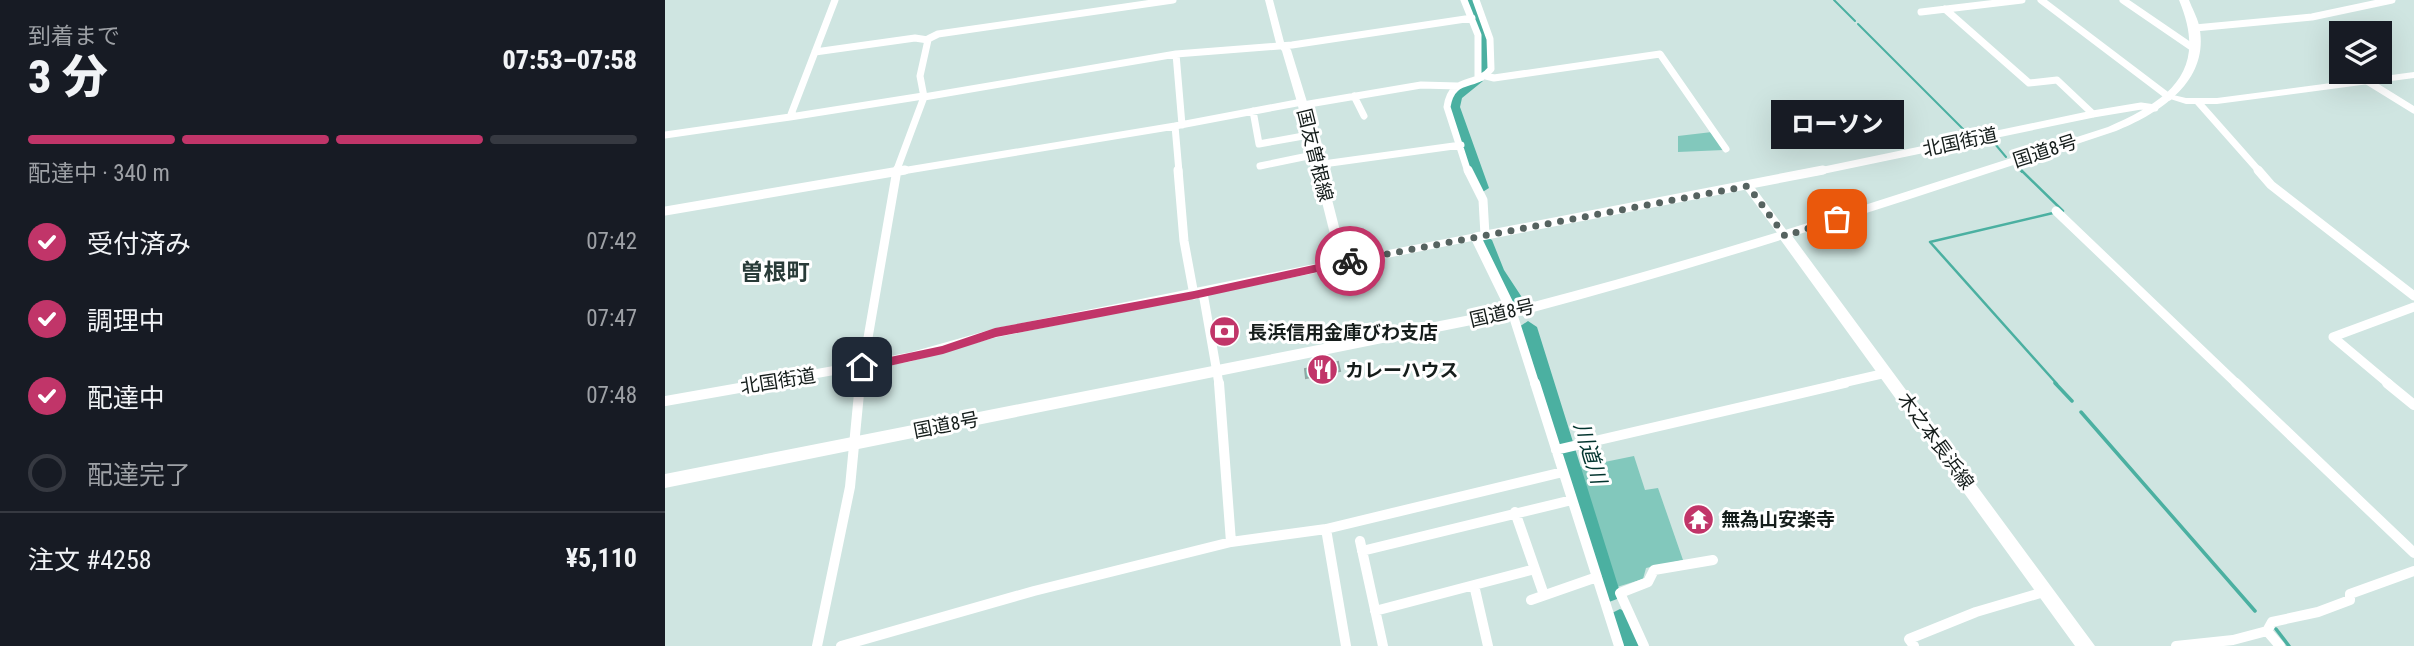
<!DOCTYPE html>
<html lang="ja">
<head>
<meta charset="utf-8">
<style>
	body { margin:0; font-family:"Roboto Condensed","Noto Sans JP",sans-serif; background:#242831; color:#f1f3f6; height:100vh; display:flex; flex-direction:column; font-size:26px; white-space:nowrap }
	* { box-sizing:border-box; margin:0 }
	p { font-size:23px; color:#9ea1a6 }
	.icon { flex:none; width:38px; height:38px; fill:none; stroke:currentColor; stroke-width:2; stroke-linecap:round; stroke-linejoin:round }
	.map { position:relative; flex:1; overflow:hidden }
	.details { display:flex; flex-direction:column; background:#171b24; width:665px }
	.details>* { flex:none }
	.controls { position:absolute; left:1664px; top:21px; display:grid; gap:14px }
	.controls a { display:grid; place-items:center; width:63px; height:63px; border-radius:0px; background:#171b24; box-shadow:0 7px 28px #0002; font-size:35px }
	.pin { position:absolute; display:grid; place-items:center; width:60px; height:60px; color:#fff; margin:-30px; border-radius:14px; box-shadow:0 4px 10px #0006 }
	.courier { position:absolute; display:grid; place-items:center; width:70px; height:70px; margin:-35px; border:5px solid #c13569; border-radius:50%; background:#fff; color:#222; box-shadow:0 2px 9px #0007 }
	.bubble { position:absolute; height:49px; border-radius:0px; background:#171b24; box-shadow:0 7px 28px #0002; font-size:23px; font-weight:800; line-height:49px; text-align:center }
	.head em { font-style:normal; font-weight:800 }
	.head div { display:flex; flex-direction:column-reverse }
	.head { display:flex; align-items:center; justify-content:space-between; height:119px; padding:0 28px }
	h1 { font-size:46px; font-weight:800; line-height:52px }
	.bar { display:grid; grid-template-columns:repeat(4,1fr); gap:10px 7px; align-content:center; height:84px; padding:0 28px }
	.bar i { height:9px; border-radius:5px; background:#363941 }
	.bar .active { background:#c13569 }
	.bar p { grid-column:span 4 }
	.line { display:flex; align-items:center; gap:18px; padding:0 28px; border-top:2px solid #363941 }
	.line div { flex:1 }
	ol { padding:0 28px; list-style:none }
	li { display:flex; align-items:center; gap:21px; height:77px }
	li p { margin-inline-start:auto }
	li .icon { padding:7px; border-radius:50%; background:#c13569; color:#fff; stroke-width:4 }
	li:last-child { color:#9ea1a6 }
	li i { width:38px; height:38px; border:4px solid #363941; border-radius:50% }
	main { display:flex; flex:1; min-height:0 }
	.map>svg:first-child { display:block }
	.green { fill:#82c8bc }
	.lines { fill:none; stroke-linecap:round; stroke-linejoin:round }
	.stream-far2 { stroke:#4bb0a1; stroke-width:2 }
	.stream-far1 { stroke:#4bb0a1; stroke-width:2.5 }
	.stream { stroke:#4bb0a1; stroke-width:3.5 }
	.river { fill:#4bb0a1; fill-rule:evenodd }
	.building { fill:#7addcd; stroke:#92a7a3; stroke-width:2 }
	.minor-far2 { stroke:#fff; stroke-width:7 }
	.minor-far1 { stroke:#fff; stroke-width:9 }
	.minor { stroke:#fff; stroke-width:10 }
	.secondary { fill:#fff; fill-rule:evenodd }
	.primary { fill:#fff; fill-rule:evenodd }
	.trunk { fill:#fff; fill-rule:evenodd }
	.route { fill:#c13569 }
	.done { stroke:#566360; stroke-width:7; stroke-dasharray:0 12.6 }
	.labels { text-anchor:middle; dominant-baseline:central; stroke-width:6; stroke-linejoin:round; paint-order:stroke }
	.street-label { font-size:19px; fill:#151d1b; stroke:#fff }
	.poi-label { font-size:19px; font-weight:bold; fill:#151d1b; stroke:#fff; text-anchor:start }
	.water-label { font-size:21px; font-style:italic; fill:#02342e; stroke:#fff }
	.quarter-label { font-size:23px; font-weight:bold; fill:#293b38; stroke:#fff }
</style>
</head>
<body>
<main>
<section class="details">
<div class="head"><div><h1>3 分</h1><p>到着まで</p></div><em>07:53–07:58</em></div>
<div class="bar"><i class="active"></i><i class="active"></i><i class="active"></i><i></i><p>配達中 · 340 m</p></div>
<ol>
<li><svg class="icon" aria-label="check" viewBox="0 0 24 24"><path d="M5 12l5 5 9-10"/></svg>受付済み<p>07:42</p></li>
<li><svg class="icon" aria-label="check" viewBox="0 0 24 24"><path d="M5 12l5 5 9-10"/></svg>調理中<p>07:47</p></li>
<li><svg class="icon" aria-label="check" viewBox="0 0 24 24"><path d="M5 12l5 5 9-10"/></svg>配達中<p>07:48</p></li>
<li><i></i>配達完了</li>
</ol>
<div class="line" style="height:91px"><div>注文 #4258</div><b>¥5,110</b></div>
</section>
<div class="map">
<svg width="1749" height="646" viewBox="0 0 1749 646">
	<rect width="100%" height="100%" fill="#cfe5e1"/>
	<path class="green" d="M1047,132l12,18 -46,2v-16z
		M969,456l11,34 13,-2 25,72 -37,8 -3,11 -26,8 -37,-120z"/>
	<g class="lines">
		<path class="stream-far2" d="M1169,0l21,21
			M1193,24l113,113
			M1325,138l16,19
			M1351,166l6,6"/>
		<path class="stream-far1" d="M1356,170l42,41
			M1388,213l-123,29 127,142"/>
		<path class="stream" d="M1390,383l17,18
			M1416,412l174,199
			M1611,629l13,17"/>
		<path class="river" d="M800,0h12l13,34 -1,41 -5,1 -7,-4 1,-38z
			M811,77l7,4 -21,17 -2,9 29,81 -8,5 -8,-5 -27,-81 4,-14z
			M819,235l8,5 12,30 19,29 -3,4h-12l-32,-63z
			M863,321l9,6 83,265 -3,7 -8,3 -8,-3 -3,-7 -79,-265z
			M955,609l8,4 14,33h-22l-11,-26 3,-7z"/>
	</g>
	<path class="building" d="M673,362l2,9 -34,7 -1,-9z"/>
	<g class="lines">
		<path class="minor-far2" d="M799,0l14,35v41
			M1376,0l128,97
			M1458,0l73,50
			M1280,9l84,74 28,-3 36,34
			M1256,12l101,-12
			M1530,28l117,-11 80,-17
			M263,39l10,-5 235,-34
			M150,52l100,-14 13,2 -8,36 4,21 -28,75
			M511,54l6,71
			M821,76l8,2 166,-24 66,95
			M1702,81l47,29
			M689,96l10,20
			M259,97l252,-43 116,-9 180,-27
			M1533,102l62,70
			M638,105l118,-20 37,1
			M588,111l6,33 50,-9
			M125,117l133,-21
			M0,135l125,-18 45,-117
			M651,165l145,-20
			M595,166l53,-11
			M231,172l279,-46
			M514,172l-4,-46 127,-24
			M803,172l-21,-65c5,-33 29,-18 44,-38l-1,-30 -14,-39
			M1150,172l278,-58 48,-8 14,2"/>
		<path class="minor-far1" d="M513,170l6,71 10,54
			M803,170l15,30 2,35
			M1593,170l13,15 143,111
			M1083,186l37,50
			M0,211l240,-41
			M1391,211l181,173
			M811,237l347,-67
			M538,293l16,91
			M847,312l23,72
			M93,384l152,-27 85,-24 347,-70
			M195,384l37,-214
			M1173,384l48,-11
			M1724,384l-56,-47 81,-30"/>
		<path class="minor" d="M554,383l12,159
			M870,383l84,263
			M1571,383l178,170
			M1722,383l27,22
			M0,401l103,-18
			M891,450l289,-67
			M850,512l29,83
			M661,529l20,117
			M695,541l23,105
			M697,551l210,-51
			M809,585l14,61
			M866,600l66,-23
			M710,611l160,-42
			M1602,631l5,-9 46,-10 32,-12v-6l64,-23
			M152,646l33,-159 10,-104
			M176,646l193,-55 197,-49 95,-13 237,-57
			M979,646l-24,-53 28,-11 6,-12 59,-10
			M1249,646l-5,-7 67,-27 71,-21
			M1511,646l57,-6 34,-9 13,15"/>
		<path class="secondary" d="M600,0h8l11,42 7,8 16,52 40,156 129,-25 4,1 38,78 -2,3h-8l-36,-74 -130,26 -4,-1 -41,-164 -15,-51 -6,-8z"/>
		<path class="primary" d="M1749,72v6l-197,26h-31l-22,-7 5,-3 17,4h31z
			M1120,232l5,1 305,413h-20l-295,-407 -1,-3 1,-3z"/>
		<path class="trunk" d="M1514,0h10c3,8 8,17 10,25 12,56 -39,88 -83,106 -196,65 -391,130 -590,183l-861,174v-14l861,-170c197,-51 389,-115 582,-177 62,-27 101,-56 71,-127z"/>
	</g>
	<path class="route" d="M685,257l4,1v6l-160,35 -198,38 -53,17 -81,18 -6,-5 6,-4 80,-17 53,-18 199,-37z"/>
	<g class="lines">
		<path class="done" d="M685,261l398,-75 37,50 52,-17"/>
	</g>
	<defs>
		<symbol id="bank-disc" viewBox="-11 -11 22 22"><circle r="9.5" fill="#c13569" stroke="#fff"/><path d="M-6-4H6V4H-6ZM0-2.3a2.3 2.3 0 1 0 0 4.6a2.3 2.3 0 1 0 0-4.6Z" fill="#fff"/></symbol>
		<symbol id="restaurant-disc" viewBox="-11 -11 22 22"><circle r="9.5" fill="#c13569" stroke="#fff"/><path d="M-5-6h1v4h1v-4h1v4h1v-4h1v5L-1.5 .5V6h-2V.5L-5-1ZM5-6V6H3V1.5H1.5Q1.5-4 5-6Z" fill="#fff"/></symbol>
		<symbol id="temple-disc" viewBox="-11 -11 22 22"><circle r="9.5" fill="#c13569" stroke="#fff"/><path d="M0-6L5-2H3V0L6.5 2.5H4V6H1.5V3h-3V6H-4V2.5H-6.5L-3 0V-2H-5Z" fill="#fff"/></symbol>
	</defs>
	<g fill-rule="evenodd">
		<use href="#bank-disc" x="542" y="314" width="35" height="35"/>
		<use href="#restaurant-disc" x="640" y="352" width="35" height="35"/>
		<use href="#temple-disc" x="1016" y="502" width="35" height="35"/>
	</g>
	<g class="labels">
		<g class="street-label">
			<text transform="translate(1295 142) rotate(-12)">北国街道</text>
			<text transform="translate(1380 151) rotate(-18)">国道8号</text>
			<text transform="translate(650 155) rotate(76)">国友曽根線</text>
			<text transform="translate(837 313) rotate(-13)">国道8号</text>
			<text transform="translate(113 381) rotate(-9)">北国街道</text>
			<text transform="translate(281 425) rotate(-11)">国道8号</text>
			<text transform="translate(1271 441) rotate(54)">木之本長浜線</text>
		</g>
		<g class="poi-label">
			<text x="583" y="332">長浜信用金庫びわ支店</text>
			<text x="680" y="370">カレーハウス</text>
			<text x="1056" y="519">無為山安楽寺</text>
		</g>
		<g class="water-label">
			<text transform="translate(925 453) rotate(73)">川道川</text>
		</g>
		<g class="quarter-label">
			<text x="110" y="272">曽根町</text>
		</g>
	</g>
</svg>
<div class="controls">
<a><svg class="icon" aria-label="layers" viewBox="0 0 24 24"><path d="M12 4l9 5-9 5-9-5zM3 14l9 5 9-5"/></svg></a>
</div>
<div class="pin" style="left:1172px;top:219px;background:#ea580c"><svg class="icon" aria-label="bag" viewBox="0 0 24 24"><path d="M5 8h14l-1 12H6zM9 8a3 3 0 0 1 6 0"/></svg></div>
<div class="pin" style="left:197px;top:367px;background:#1f2937"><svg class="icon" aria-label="home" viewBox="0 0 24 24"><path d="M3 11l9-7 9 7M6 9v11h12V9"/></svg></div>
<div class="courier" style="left:685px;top:261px"><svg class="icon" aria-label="bike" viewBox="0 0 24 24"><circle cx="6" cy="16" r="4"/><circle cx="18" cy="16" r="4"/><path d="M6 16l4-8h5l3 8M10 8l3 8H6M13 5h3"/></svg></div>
<div class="bubble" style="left:1106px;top:100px;width:133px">ローソン</div>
</div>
</main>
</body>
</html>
